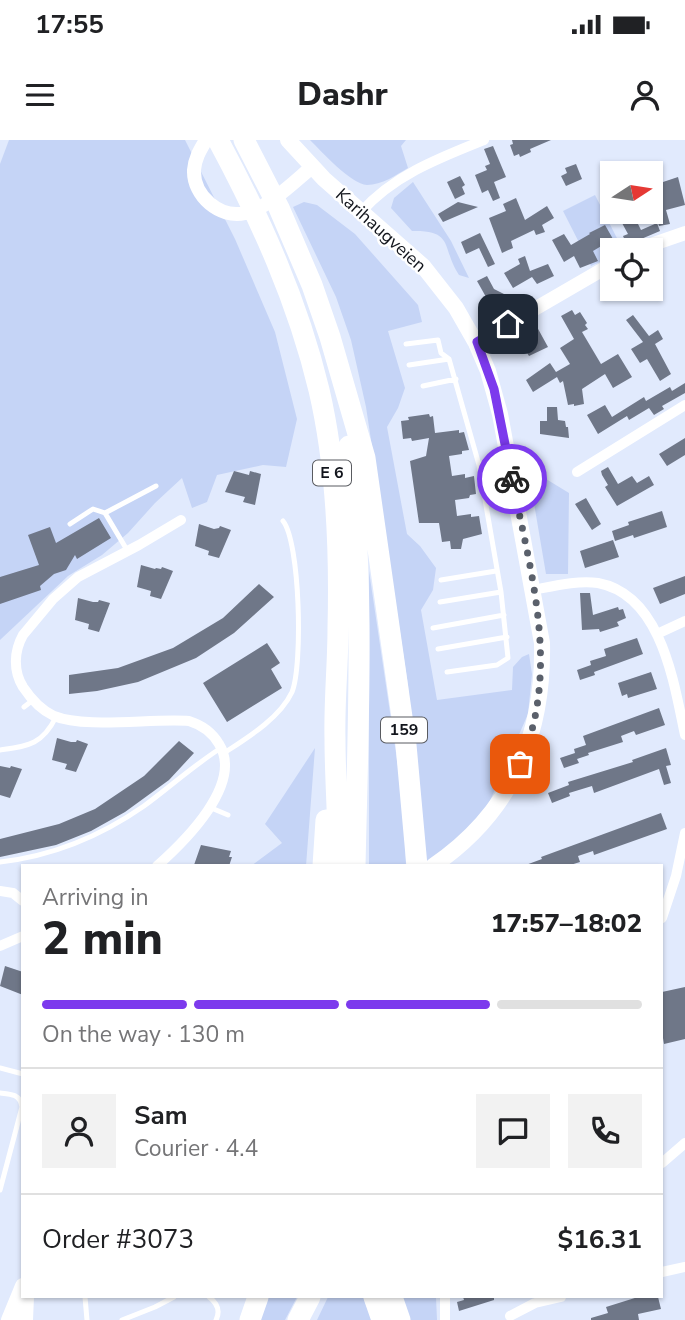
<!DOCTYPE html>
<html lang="en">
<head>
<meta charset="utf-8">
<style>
	body { margin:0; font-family:"Nunito Sans",sans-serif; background:#f2f2f2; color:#202124; height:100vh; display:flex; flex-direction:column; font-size:26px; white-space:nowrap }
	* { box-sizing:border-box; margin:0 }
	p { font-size:23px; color:#757577 }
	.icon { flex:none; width:38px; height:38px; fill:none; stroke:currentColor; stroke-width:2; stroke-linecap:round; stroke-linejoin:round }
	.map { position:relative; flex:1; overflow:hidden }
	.sheet { position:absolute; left:21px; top:724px; width:642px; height:434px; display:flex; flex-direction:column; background:#fff; border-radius:0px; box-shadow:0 2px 5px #0004 }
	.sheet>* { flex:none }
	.needle { width:46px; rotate:78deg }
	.controls { position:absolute; left:600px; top:21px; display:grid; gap:14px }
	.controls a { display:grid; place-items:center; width:63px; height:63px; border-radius:0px; background:#fff; box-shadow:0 2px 5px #0004; font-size:35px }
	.pin { position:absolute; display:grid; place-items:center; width:60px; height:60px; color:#fff; margin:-30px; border-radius:14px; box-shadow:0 4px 10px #0006 }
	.courier { position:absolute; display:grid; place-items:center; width:70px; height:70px; margin:-35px; border:5px solid #7c3aed; border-radius:50%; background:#fff; color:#222; box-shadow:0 2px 9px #0007 }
	.summary em { font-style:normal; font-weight:800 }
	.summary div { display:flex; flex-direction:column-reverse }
	.summary { display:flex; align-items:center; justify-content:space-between; height:119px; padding:0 21px }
	h1 { font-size:46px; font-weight:800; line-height:52px }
	.bar { display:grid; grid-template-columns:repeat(4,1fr); gap:10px 7px; align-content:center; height:84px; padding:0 21px }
	.bar i { height:9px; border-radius:5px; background:#e0e0e0 }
	.bar .active { background:#7c3aed }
	.bar p { grid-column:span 4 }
	.line { display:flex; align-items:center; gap:18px; padding:0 21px; border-top:2px solid #e0e0e0 }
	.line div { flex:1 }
	.round { display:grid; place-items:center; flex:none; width:74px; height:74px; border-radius:0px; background:#f2f2f2 }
	.status { display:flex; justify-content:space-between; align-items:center; height:49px; padding:0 35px; background:#fff; direction:ltr }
	.status svg { height:19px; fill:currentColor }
	header { display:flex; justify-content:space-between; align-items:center; height:91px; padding:0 21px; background:#fff; font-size:32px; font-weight:800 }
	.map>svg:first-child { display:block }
	.green { fill:#c5d4f6 }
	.building { fill:#6f7788 }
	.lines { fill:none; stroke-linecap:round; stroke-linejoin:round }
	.service { stroke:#fff; stroke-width:5 }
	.minor { stroke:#fff; stroke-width:10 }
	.tertiary { stroke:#fff; stroke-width:14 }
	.secondary { stroke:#fff; stroke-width:16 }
	.motorway { stroke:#fff; stroke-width:21 }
	.done { stroke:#5a606b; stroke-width:7; stroke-dasharray:0 12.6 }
	.route { stroke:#7c3aed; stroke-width:9 }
	.labels { text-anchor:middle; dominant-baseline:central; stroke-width:5; stroke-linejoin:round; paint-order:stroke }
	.shield { fill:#fff; stroke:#595b60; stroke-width:2 }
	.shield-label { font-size:16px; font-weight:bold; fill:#12151c }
	.street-label { font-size:18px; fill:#12151c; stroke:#fff }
</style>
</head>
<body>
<div class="status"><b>17:55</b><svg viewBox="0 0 49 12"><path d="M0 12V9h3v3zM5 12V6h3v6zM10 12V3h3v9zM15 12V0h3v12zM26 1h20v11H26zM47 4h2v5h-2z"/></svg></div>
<header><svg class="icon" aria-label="menu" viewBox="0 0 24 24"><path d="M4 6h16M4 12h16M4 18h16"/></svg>Dashr<svg class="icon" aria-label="person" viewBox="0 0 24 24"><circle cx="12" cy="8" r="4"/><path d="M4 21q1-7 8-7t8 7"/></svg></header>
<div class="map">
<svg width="685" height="1180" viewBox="0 0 685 1180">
	<rect width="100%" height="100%" fill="#e1eafd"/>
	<path class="green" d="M9,0h176l50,99 40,93 22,87 -11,48 -23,-2 -46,10 -10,27 -15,6 -10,-30 -27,25 -27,30 -26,22 -34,21 -68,64v-476z
		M310,0h96l-5,6 7,22c-12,7 -26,17 -41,17 -16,-1 -45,-33 -57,-45z
		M413,42l38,59 18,37 -10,-3c-18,-27 -4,-45 -47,-44l-21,-23 3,-10z
		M595,55l28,55h-11v6l-21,10 -28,-55z
		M304,62l13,3 38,29 63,71 4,17 -34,9 17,57 -7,20 -11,19 20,107 13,12 16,22 -3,22 -12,20 16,90 75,-10 1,-23 9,-10 7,-3 3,20 -4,40 -46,105 -56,47 -18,-181 -42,-278 -15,-67 -15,-43 -43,-90z
		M528,328l41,25 -1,81h-22z
		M369,431l34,229 3,66h-37z
		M315,608l-9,118h-55l31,-23 -17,-19z
		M268,1157h29l-12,23h-25z
		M328,1157h35l9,23h-55z
		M399,1157h37l1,23h-27z"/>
	<path class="building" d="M512,0h39l-21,9 1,3 -11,5 -1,-3 -5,2 -4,-11 3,-1z
		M493,6l13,31 -12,5 6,16 -7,3 -5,-11 -6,3 -7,-18 12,-5 -2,-4 5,-2 -6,-15z
		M576,24l6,15 -16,7 -5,-10 6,-3 -2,-5z
		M460,36l5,9 -3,2 3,7 -10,5 -8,-17z
		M678,37l7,28 -19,5 4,14 -11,2 -8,-26v-14z
		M516,58l9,22 22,-14 7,12 -12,7 3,7 -9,3 -2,-5 -23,11 2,7 -11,5 -13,-35 17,-7 -3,-7z
		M458,62l20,5 -35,15 -5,-8z
		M616,72h16l9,18 16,-7 3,8 -33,14 -4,-9 5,-2z
		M605,85l8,14 -20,12 5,10 -18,7 -6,-12 -10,6 -12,-22 12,-6 7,11 19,-11 -1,-1z
		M480,93l15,31 -7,3 -9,-19 -13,6 -5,-12z
		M525,116l5,15 18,-7 6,12 -17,8 -5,-7 -19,11 -9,-15 16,-9 -2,-5z
		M487,136l7,13 14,7 -6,10 -16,-9 -9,-16z
		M572,170l3,5 5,-3 7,11 -2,2 3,4 -6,3 19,32 17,-10 14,23 -19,11 -8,-14 -23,15 2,15 -10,2v-2l-6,1 -5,-24 -3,2 -3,-6 -24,15 -7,-12 24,-17 6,9 14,-8 -10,-16 14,-9 -13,-23z
		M633,175l16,21 9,-6 5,9 -8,5 16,30 -11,7 -13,-22 -7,4 -9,-14 12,-7 -17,-22z
		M530,183l3,6 4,-2 11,20 -19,9 -9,-15 5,-3 -5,-10z
		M685,243v10l-23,13 2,3 -10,6 -5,-7 -20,12 -2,-4 -29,18 -11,-19 18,-10 7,12 32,-20 2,4 24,-14 2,4z
		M547,267h10l1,13 7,1 1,6h2l1,11 -29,-4v-13h7z
		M429,274l1,3 3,-1 2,17 24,-3v3l5,-1 5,18 -7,1v3l-13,2 3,20 13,-2v4l9,-2 2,18 -6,1 -1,3 -14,2 2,16 14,-2v3l8,-1 3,18 -19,5 -2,10h-10l-1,-8 -8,1 -3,-19h-20l-9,-62 16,-5 3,-18 -17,3 -1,-3 -8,1 -2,-18 8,-1 -1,-3z
		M685,298v17l-18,11 -8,-12z
		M608,327l10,17 14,-8 5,7 12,-7 5,9 -37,21 -12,-19 3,-2 -6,-10 -1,-4z
		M234,331l15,4 1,-4 11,3 -6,31 -12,-3 2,-5 -20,-5z
		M586,358l15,26 -9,6 -17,-26z
		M662,371l5,16 -33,11 -1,-3 -18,6 -3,-10 17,-6 -1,-3z
		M99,378l12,20 -34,21 -2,-4 -9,15 -12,4 -14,12 1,4 -41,14v-27l39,-12 -11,-30 22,-8 6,16z
		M199,384l15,5 5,-1 1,-2 11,4 -12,28 -11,-3 1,-4 -14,-5z
		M613,400l6,17 -34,11 -5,-17z
		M141,425l14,4 1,-1 5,1 1,-2 11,4 -12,28 -11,-3 1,-5 -14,-4z
		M685,436v18l-25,10 -7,-16z
		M259,444l15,13 -40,36 -38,25 -58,24 -41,9 -28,3v-19l49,-7 55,-20 50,-30z
		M580,453h10l3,22 25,-8 1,3 4,-1 3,9 -9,4 2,4 -19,6 -1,-3 -17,1z
		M78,458l15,4h5l1,-2 11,3 -11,29 -11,-3 1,-5 -14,-4z
		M637,498l6,16 -49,18 1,3 -15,5 -3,-10 14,-5 -1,-4 16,-5 -2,-7z
		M267,503l13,20 -9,6 11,19 -55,34 -24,-39z
		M651,532l6,17 -29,9 -1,-4 -5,2 -4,-13z
		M659,568l6,17 -29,10 -2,-4 -13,5 2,6 -35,11 1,2 -12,4 2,4 -15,5 -4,-10 15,-5 -1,-4 12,-4 -3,-9z
		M57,598l14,4h5l1,-2 11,4 -12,28 -11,-3 2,-5 -15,-4z
		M179,601l15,12 -25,27 -44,32 -34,19 -35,14 -56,12v-18l59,-15 36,-15 49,-33z
		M666,608l5,17 -5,1 5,17 -7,2 -5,-16 -65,24 -2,-7 -23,7 1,3 -18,7 -4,-10 21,-8 -1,-3 65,-20 -1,-2z
		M0,626l10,2 1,-2 11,3 -12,29 -10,-3z
		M661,673l6,16 -73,26 -1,-4 -15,5 2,6 -13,4h-44l19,-7 -1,-2z
		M201,705l30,6 -2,6h3l-3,9 -35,-1z
		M5,826l18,6v23l-23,-9z
		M685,847v52l-21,5 -2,-12v-40z
		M463,1157h31v3l-35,11 -2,-9 7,-2z
		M638,1157h20l3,12 -23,5 1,6h-48v-2l17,-5 -2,-6z"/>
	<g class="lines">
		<path class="service" d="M406,204l32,-4 3,13 8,6 30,106 22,127 7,66 -11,7 -50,7
			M409,225l40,-6
			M423,246l33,-7
			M479,325l26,-7
			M70,384l23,-15 12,4
			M127,410l-22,-37 51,-27
			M441,440l55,-9
			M440,462l61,-10
			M433,488l71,-13
			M438,509l69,-12
			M24,567l9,-7
			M0,610c28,-4 42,-5 56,-33
			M224,613c23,-15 56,-35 68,-61 11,-27 8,-150 -9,-171
			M209,667l19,8
			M0,722c53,-6 101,-26 144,-56 26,-19 50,-41 77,-58
			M0,928l23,6
			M0,953c11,1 20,1 22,14l-22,83
			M85,1157l2,23
			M209,1157c8,6 12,13 7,23
			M122,1180l33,-13 19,-10"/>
		<path class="minor" d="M361,72c33,-37 78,-54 123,-72
			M577,332l108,-67
			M533,450c21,-4 45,-10 65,-7 64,12 76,101 87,152
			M657,494l28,-13
			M157,726c27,-24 87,-82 62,-122 -7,-12 -17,-19 -30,-23 -37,-3 -103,8 -135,-5 -13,-6 -23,-17 -31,-29 -10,-16 -9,-36 0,-52l30,-36 25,-22 61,-32 42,-25
			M0,751l13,2 10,8
			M662,778l14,-42 9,-43
			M0,806l23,-10
			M662,1023l23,-20
			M662,1132l23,-5
			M445,1157v23
			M510,1176l25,-13 26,-6"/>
		<path class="tertiary" d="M206,0c-6,10 -11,18 -12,30 -1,26 26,49 51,43 22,-4 50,-32 67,-46
			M636,110l49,-17
			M476,203l136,-79"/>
		<path class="secondary" d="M288,0l36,39 99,87 33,42 20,35 12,28 12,43 42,229c2,93 -31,170 -109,223
			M9,1180l14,-34
			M25,1180l1,-23"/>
		<path class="motorway" d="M218,0c43,80 80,162 101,250 18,77 21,159 19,238 0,37 -4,74 -3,111 0,43 4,85 3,127
			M244,0l35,68 33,77 18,52 35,121 41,287 11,121
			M349,306c16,139 9,281 6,420
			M323,726l3,-46
			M374,1157l8,23
			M392,1157l8,23
			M250,1180l8,-23
			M298,1180l12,-23"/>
	</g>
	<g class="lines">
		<path class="done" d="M512,339c19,95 49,192 8,285"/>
		<path class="route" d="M508,184l-31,18 17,47 18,90"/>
	</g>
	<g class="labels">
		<g class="shield">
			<rect x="313" y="320.5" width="38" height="25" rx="5"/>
			<rect x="381" y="577.5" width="46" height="25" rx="5"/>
		</g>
		<g class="shield-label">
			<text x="332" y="333">E 6</text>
			<text x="404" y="590">159</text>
		</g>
		<g class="street-label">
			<text transform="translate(381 90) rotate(42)">Karihaugveien</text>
		</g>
	</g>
</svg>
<div class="controls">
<a><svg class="needle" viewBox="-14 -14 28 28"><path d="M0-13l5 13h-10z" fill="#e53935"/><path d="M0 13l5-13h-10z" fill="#757577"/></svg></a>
<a><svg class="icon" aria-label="locate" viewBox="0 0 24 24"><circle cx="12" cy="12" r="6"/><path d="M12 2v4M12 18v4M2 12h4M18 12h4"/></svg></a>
</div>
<div class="pin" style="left:520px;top:624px;background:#ea580c"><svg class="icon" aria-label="bag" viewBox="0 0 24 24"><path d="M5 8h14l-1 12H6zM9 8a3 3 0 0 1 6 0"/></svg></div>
<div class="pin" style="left:508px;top:184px;background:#1f2937"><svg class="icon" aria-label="home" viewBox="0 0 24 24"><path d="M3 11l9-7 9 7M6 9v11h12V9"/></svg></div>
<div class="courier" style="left:512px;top:339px"><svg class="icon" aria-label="bike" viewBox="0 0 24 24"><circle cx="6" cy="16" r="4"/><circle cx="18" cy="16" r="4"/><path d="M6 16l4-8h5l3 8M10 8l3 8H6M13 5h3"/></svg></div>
<section class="sheet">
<div class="summary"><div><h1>2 min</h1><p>Arriving in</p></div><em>17:57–18:02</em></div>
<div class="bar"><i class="active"></i><i class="active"></i><i class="active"></i><i></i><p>On the way · 130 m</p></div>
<div class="line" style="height:126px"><a class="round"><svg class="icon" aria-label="person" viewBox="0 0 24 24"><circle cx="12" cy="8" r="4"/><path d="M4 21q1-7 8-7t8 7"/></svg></a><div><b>Sam</b><p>Courier · 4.4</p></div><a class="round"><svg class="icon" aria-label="chat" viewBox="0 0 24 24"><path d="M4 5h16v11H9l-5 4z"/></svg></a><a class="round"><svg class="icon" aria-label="phone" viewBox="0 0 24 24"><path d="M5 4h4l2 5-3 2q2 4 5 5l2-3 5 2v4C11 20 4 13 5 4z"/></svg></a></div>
<div class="line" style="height:91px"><div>Order #3073</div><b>$16.31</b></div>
</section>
</div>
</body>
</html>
